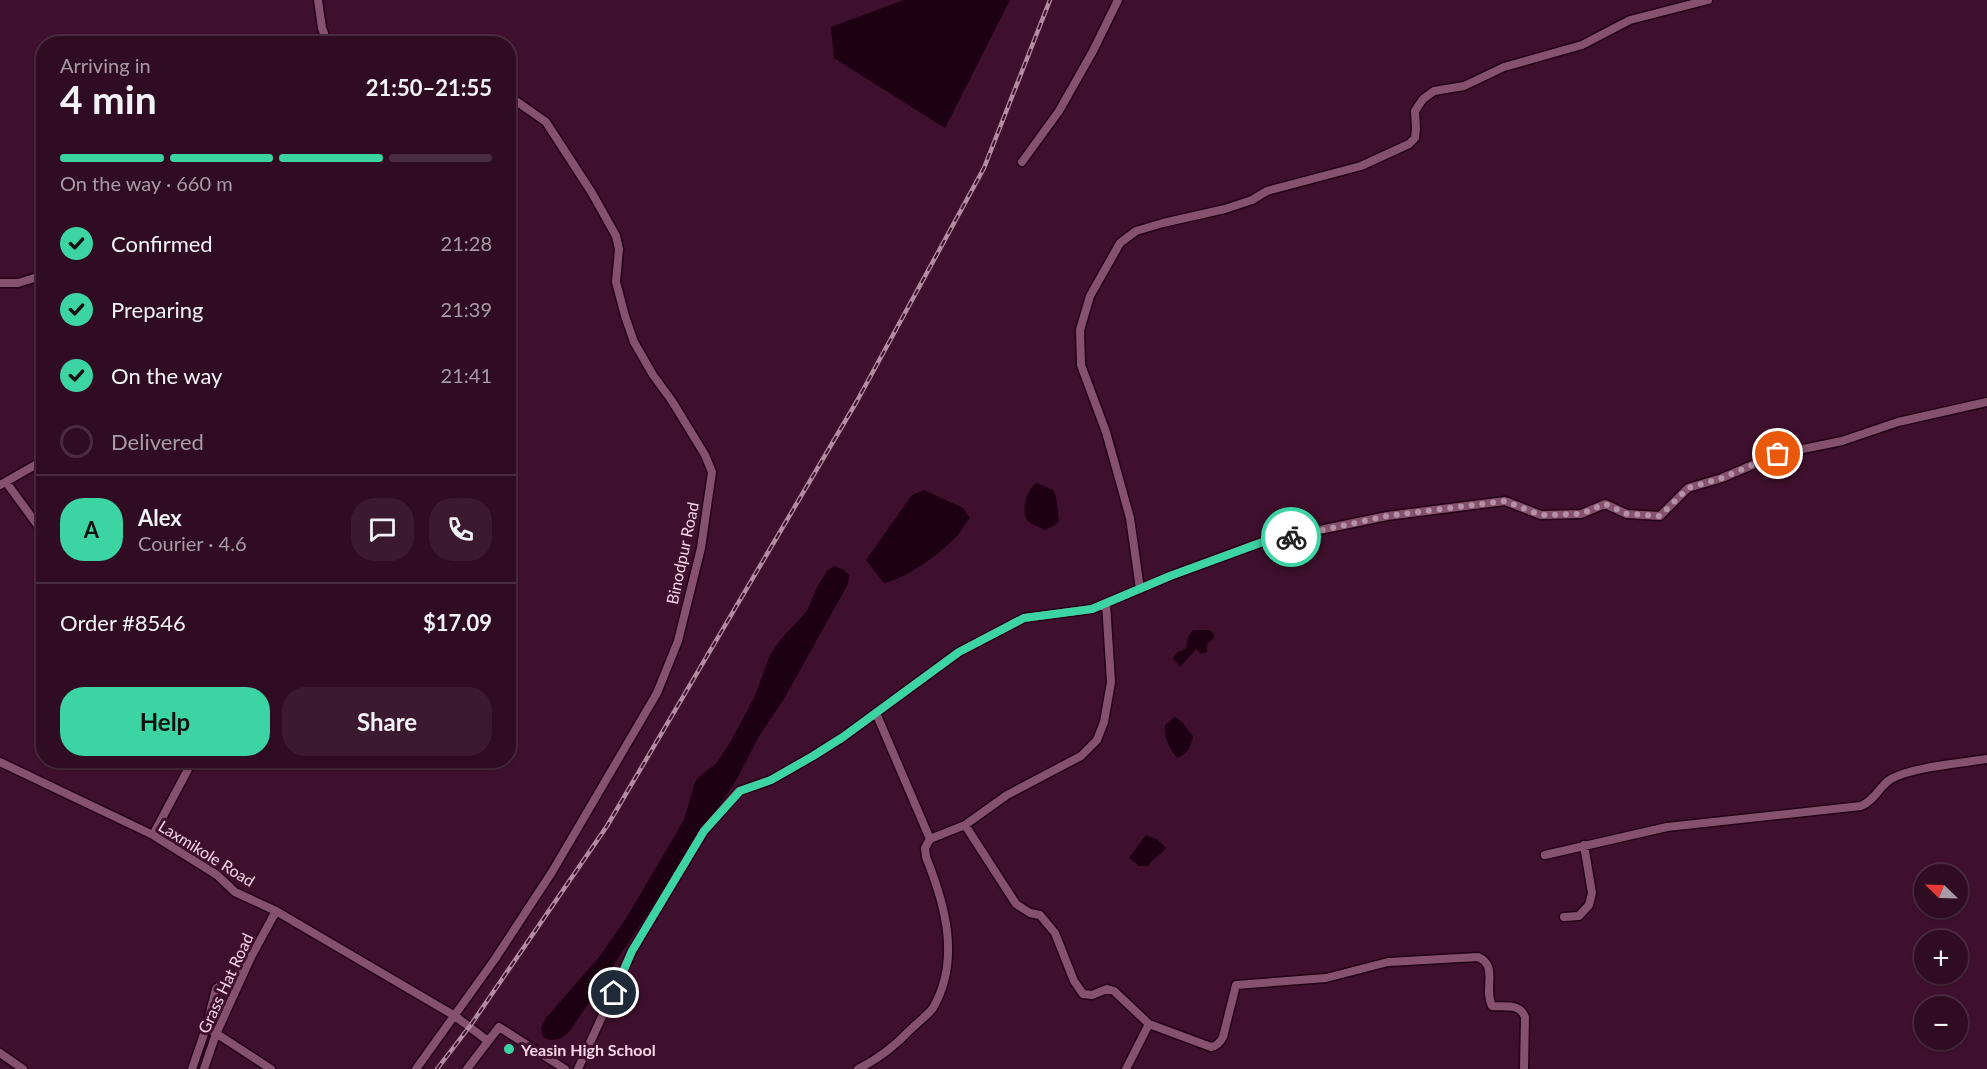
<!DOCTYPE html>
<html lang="en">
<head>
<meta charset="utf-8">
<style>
	body { margin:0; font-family:Lato,sans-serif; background:#3b1a2f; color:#f1f3f6; height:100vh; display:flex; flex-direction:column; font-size:22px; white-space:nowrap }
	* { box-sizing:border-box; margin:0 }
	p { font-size:20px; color:#a79ba5 }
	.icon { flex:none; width:33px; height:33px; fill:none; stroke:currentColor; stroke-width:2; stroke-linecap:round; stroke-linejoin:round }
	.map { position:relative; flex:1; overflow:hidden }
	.drawer { position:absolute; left:36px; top:36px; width:480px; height:732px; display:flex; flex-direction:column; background:#2f0c22; border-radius:24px; box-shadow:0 2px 4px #0004,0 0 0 2px #4a2c40 }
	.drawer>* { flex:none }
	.needle { width:39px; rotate:293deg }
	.fabs { position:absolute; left:1914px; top:864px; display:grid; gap:12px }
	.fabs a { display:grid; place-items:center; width:54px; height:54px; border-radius:50%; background:#2f0c22; box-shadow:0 2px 4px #0004,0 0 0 2px #4a2c40; font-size:30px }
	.pin { position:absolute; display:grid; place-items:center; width:51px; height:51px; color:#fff; margin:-26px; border:3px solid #fff; border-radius:50%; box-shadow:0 2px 6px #0007 }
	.courier { position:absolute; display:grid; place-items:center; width:60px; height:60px; margin:-30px; border:4px solid #3dd4a3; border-radius:50%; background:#fff; color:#222; box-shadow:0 2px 8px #0007 }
	.headline em { font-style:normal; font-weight:700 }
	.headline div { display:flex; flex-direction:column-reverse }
	.headline { display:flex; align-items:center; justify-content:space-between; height:102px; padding:0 24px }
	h1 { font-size:39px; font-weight:700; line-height:45px }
	.bar { display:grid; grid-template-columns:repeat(4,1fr); gap:9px 6px; align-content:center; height:72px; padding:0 24px }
	.bar i { height:8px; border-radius:4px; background:#4a2c40 }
	.bar .on { background:#3dd4a3 }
	.bar p { grid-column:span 4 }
	.line { display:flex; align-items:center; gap:15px; padding:0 24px; border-top:2px solid #4a2c40 }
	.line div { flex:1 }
	.round { display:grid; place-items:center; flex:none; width:63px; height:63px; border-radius:24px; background:#3b1a2f }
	ol { padding:0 24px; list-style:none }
	li { display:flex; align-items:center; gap:18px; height:66px }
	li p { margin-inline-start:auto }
	li .icon { padding:6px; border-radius:50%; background:#3dd4a3; color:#111; stroke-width:4 }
	li:last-child { color:#a79ba5 }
	li i { width:33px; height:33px; border:3px solid #4a2c40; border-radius:50% }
	.primary-button { display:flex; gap:12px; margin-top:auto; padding:12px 24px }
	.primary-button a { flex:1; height:69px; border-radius:24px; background:#3dd4a3; color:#111; font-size:24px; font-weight:700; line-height:69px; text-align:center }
	.primary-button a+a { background:#3b1a2f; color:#f1f3f6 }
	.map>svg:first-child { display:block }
	.water { fill:#1d0011 }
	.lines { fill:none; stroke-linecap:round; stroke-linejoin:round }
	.minor-casing { stroke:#230015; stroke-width:11 }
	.minor { stroke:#86516e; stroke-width:8 }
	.rail-casing { stroke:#b28da1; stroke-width:4.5 }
	.rail { stroke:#3f102d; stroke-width:2; stroke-dasharray:7; stroke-linecap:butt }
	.done { stroke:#b591a5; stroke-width:6; stroke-dasharray:0 10.8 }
	.route { stroke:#3dd4a3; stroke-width:8 }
	.poi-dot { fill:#3dd4a3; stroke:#3f102d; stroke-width:2 }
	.labels { text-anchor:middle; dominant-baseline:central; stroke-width:6; stroke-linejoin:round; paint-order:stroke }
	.street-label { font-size:16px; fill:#f5d6e5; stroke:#3f102d }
	.poi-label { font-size:16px; font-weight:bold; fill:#f5d6e5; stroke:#3f102d; text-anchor:start }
</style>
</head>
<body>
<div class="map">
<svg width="1987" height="1069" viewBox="0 0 1987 1069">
	<rect width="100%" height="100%" fill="#3f102d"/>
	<path class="water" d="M904,0h106l-65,128 -111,-70 -3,-31z
		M1037,483l16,7 3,6 3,25 -5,5 -9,4c-5,-3 -15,-6 -18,-10 -6,-9 0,-33 10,-37z
		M924,490l39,18 7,10c-5,6 -9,14 -14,19 -16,17 -51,42 -72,46l-18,-23 46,-65z
		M834,566l10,4 5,5 -1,9 -63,113 -26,39 -22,43 -167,252c-8,8 -17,12 -27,6l-2,-9 5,-10 54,-62 27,-39 57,-97 11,-38 6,-7 15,-11 15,-23 24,-45 15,-41 11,-16 26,-28 11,-26 10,-15z
		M1193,630h15l5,2 1,6 -7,6v8l-6,2 -5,-5 -16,18 -7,-9 5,-6 8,-3 2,-12z
		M1175,717l7,5 11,14c-2,11 -6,18 -16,22 -8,-11 -13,-19 -12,-33z
		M1146,835l12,5 8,8c-6,8 -13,10 -18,18h-9l-10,-8z"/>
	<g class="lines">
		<defs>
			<path id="minor" d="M318,0l4,28 6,16
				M1022,162l37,-51 34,-60 25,-51
				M0,283h18l26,-8
				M6,482l38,52
				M0,485l44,-25
				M1140,589l-10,-71 -24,-86 -25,-67 -1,-35 10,-34 30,-53 16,-12 27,-8 62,-14 27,-9 15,-9 94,-25 48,-22 6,-6 1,-9 -1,-18 8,-12 11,-8 30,-5 40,-19 78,-22 48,-25 78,-20
				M876,713l54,126
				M0,762l153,73 64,40 18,17 41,19 179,105 33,25
				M965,825l51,79 14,9 10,2 15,18 19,48 9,13 9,1 15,-6 7,2 35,33
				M153,835l40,-75
				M1545,855l122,-28 194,-21c15,-6 18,-20 30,-27 21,-12 71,-16 96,-20
				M1564,917l15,-1 10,-11 3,-12 -8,-48
				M214,1032l57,37
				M0,1053l23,16
				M192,1069l14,-41 10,-39c8,-9 20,-11 27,-22
				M204,1069l12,-35 35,-77 25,-46
				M416,1069l79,-110 57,-87 105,-179 21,-52 23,-93 11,-76 -7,-17 -33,-54 -19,-26 -19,-33 -9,-26 -9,-34 3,-33 -3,-13 -24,-43 -46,-71 -30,-21 -8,3
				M467,1069l32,-42 66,42
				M578,1069l54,-118 72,-120 35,-40 32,-11 42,-24 30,-19 116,-85 65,-34 68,-9 78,-33 92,-34 125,-26 118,-15 36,14 40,-1 24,-10 22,10 33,2 28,-28 34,-10 56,-24 64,-13 56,-19 89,-20
				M858,1069c20,-10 37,-23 52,-39 7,-7 17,-14 23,-22 28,-48 12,-104 -7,-151l-1,-9 5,-9 35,-14 42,-30 74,-39 16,-16 7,-18 7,-40 -5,-79
				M1126,1069l23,-45 62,23c6,-1 9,-4 12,-10l13,-52 90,-7 62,-16 90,-5c21,9 5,31 14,49 13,1 28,-3 33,11l-1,52"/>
		</defs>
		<use href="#minor" class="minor-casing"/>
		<use href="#minor" class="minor"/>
		<defs>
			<path id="rail" d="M437,1069l33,-43 137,-200 250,-425 127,-233 66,-168"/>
		</defs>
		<use href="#rail" class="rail-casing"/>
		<use href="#rail" class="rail"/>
	</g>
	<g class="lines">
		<path class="done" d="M1291,537l96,-21 118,-15 35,14 41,-1 24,-10 22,10 33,2 28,-28 34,-10 56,-24"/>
		<path class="route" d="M614,993l18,-42 72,-120 36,-40 31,-11 42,-24 30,-19 116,-85 65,-34 68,-9 78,-33 93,-34 28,-5"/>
	</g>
	<circle class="poi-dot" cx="509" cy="1049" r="6"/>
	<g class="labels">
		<g class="street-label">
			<text transform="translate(682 553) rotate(-78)">Binodpur Road</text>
			<text transform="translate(207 853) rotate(32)">Laxmikole Road</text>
			<text transform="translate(225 983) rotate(-65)">Grass Hat Road</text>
		</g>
		<g class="poi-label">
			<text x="521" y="1049">Yeasin High School</text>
		</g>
	</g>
</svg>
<div class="fabs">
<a><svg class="needle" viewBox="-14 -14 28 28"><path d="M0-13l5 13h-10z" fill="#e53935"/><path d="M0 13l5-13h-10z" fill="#a79ba5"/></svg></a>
<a>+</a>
<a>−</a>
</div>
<div class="pin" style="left:1778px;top:454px;background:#ea580c"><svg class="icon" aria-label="bag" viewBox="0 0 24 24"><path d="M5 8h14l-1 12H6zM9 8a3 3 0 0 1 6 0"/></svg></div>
<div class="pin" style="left:614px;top:993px;background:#1f2937"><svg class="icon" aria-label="home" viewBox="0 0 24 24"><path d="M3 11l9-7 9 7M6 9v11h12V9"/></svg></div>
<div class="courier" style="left:1291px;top:537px"><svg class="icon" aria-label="bike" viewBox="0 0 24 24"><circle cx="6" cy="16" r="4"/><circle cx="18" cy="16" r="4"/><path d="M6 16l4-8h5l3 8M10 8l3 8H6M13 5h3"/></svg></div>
<section class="drawer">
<div class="headline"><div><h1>4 min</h1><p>Arriving in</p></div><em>21:50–21:55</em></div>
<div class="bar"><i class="on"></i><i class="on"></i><i class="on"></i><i></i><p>On the way · 660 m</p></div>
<ol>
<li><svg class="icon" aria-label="check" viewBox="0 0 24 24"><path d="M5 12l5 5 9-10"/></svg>Confirmed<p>21:28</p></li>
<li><svg class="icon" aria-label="check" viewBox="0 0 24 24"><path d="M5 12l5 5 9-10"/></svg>Preparing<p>21:39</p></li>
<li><svg class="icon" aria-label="check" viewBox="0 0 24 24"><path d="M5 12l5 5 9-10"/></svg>On the way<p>21:41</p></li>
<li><i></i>Delivered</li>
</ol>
<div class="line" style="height:108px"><b class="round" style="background:#3dd4a3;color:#111">A</b><div><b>Alex</b><p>Courier · 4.6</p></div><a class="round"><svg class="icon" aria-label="chat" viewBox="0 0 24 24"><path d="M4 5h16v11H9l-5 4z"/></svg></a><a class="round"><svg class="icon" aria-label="phone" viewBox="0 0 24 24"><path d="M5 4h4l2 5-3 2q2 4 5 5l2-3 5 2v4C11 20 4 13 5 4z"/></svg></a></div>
<div class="line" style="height:78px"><div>Order #8546</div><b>$17.09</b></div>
<div class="primary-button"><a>Help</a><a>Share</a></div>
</section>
</div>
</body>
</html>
